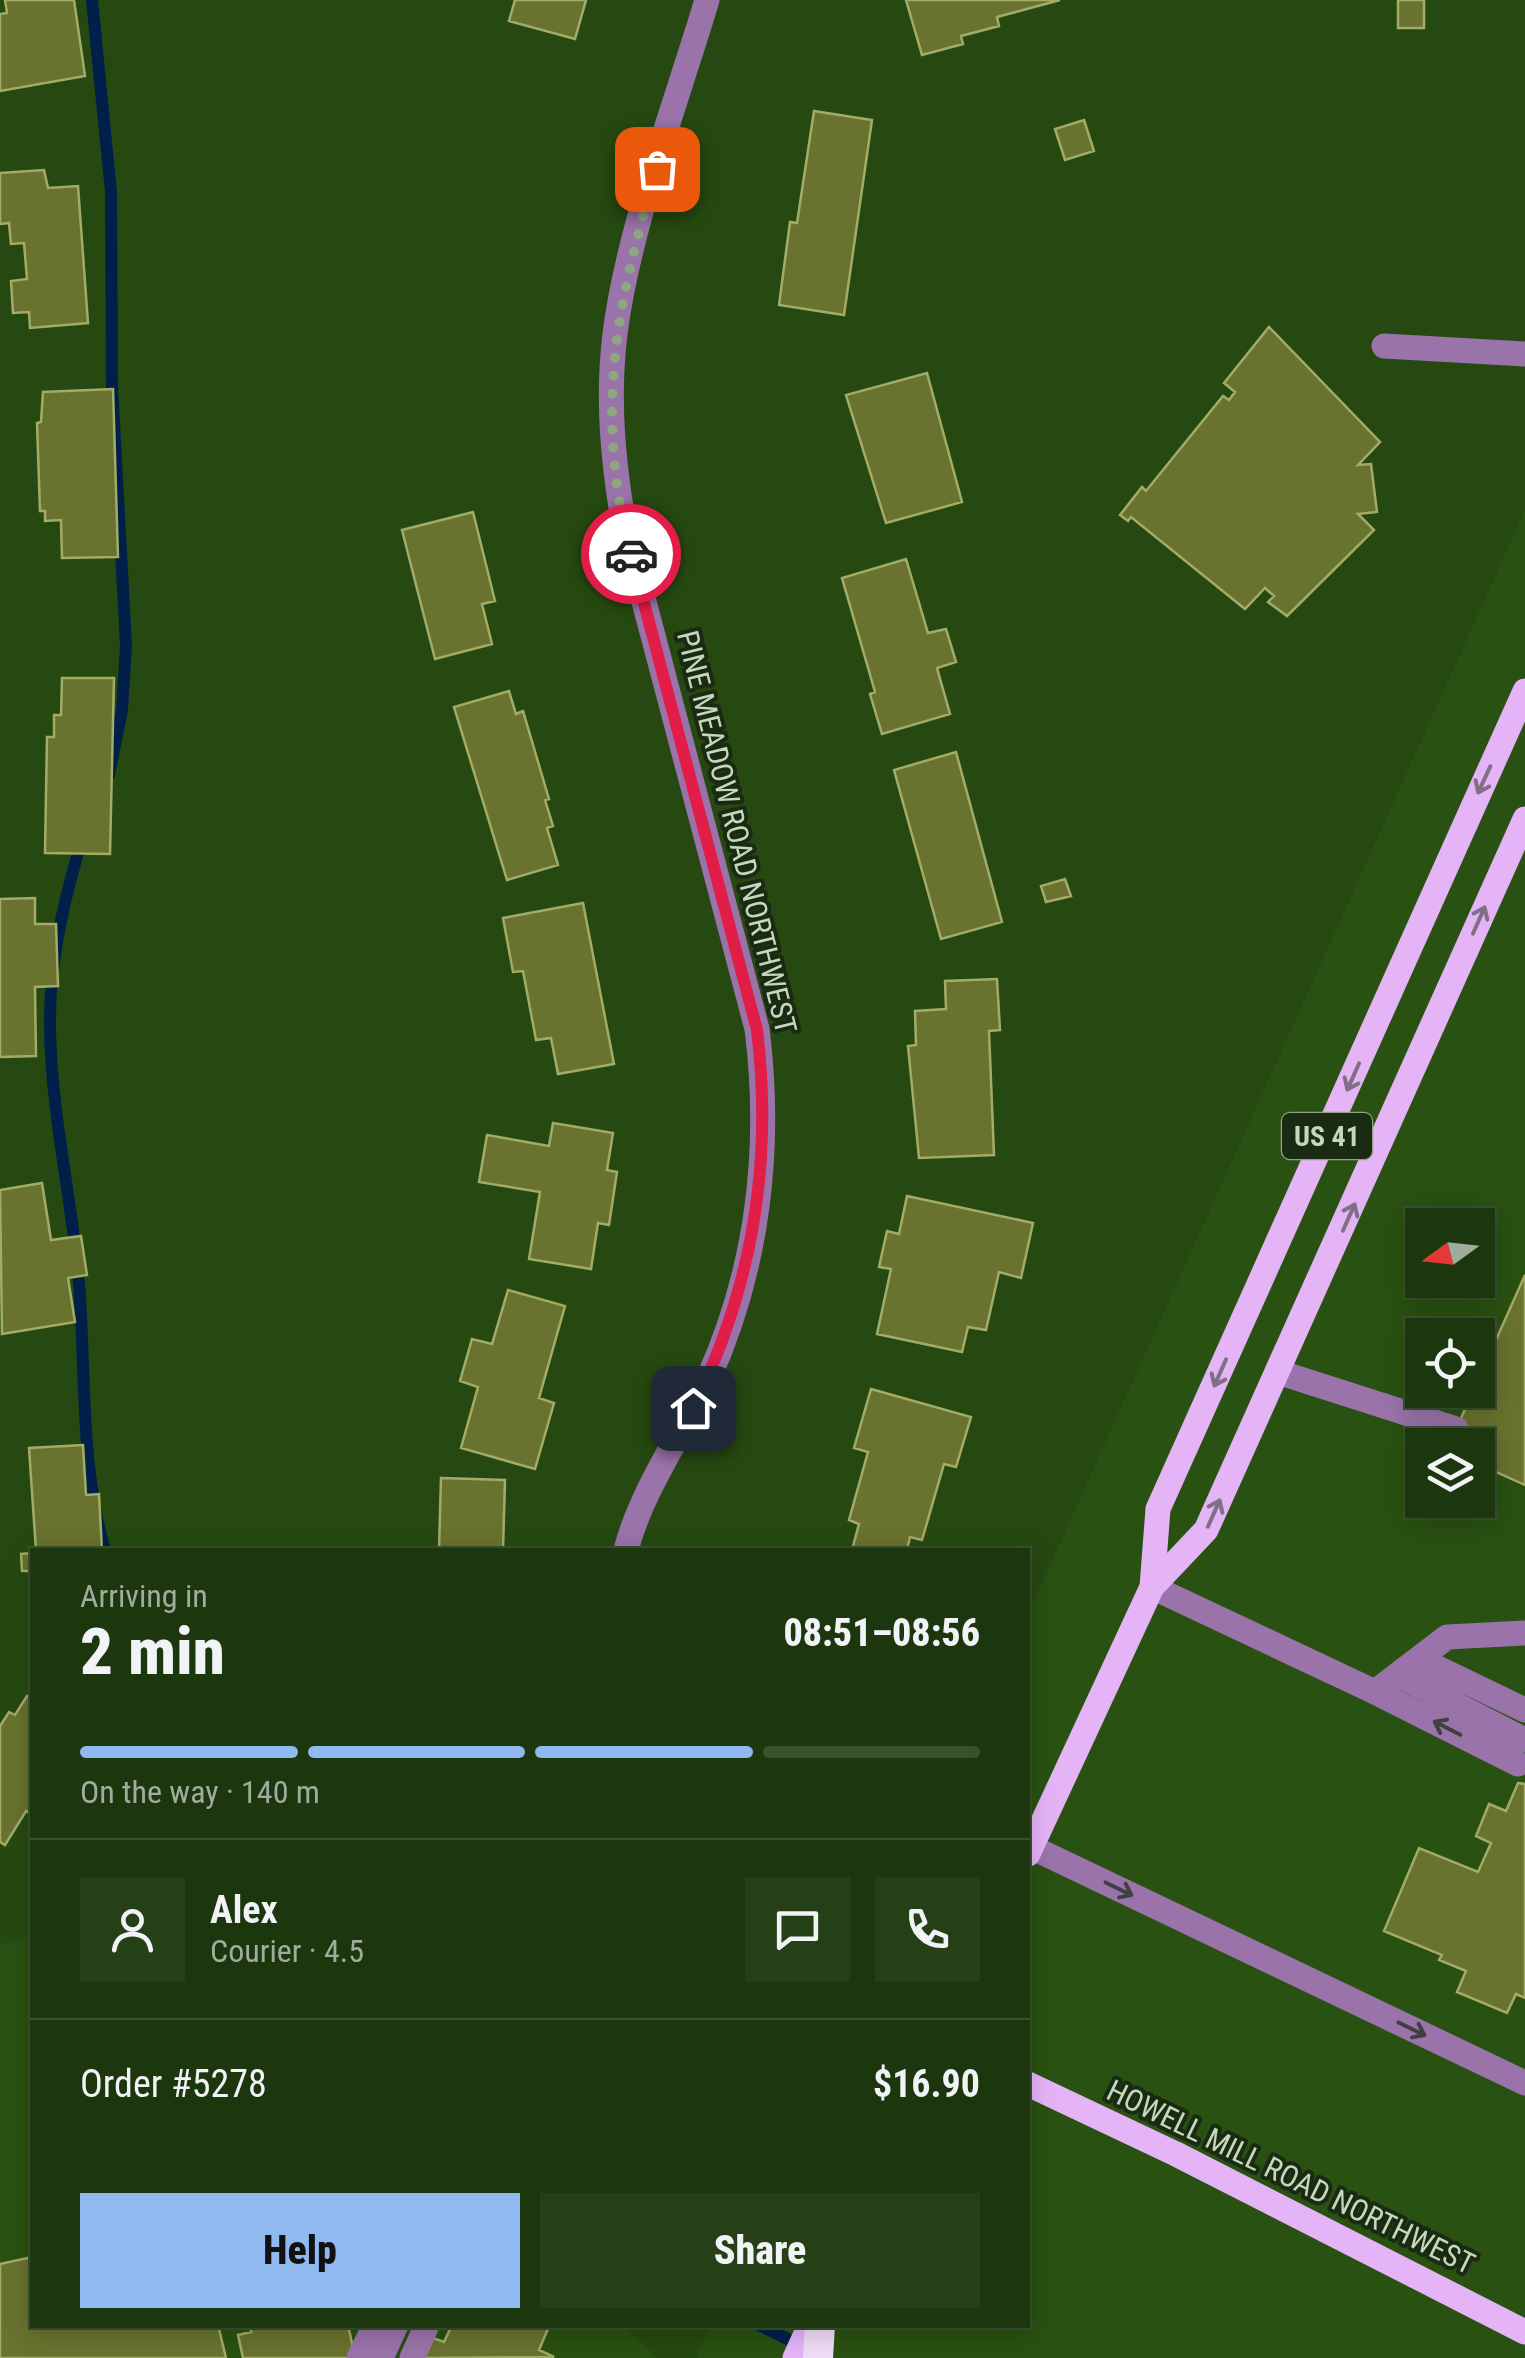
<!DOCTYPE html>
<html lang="en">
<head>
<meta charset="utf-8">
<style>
	body { margin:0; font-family:"Roboto Condensed",sans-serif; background:#253f16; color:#f1f3f6; height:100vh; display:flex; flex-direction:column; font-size:38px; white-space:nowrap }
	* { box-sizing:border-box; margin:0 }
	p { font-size:32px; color:#a0ac9d }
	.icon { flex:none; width:55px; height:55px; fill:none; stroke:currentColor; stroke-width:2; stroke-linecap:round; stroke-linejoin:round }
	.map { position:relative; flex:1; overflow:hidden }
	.details { position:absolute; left:30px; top:1548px; width:1000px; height:780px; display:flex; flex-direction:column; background:#1c370d; border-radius:0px; box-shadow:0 5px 25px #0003,0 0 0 2px #3a512e }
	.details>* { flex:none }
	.needle { width:65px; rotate:255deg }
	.buttons { position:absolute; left:1405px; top:1208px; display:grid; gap:20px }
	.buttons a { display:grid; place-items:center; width:90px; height:90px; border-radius:0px; background:#1c370d; box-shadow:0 5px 25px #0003,0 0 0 2px #3a512e; font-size:50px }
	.pin { position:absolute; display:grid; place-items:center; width:85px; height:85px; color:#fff; margin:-42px; border-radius:20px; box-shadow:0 5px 15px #0006 }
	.courier { position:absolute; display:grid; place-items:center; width:100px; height:100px; margin:-50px; border:8px solid #e11d48; border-radius:50%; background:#fff; color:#222; box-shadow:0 2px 12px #0007 }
	.overview em { font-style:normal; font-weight:800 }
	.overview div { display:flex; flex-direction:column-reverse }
	.overview { display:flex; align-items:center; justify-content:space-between; height:170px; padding:0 50px }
	h1 { font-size:65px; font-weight:800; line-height:75px }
	.bar { display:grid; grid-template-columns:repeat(4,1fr); gap:15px 10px; align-content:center; height:120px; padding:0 50px }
	.bar i { height:12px; border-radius:8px; background:#3a512e }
	.bar .on { background:#90b9f0 }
	.bar p { grid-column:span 4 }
	.line { display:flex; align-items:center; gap:25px; padding:0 50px; border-top:2px solid #3a512e }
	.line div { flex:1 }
	.round { display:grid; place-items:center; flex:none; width:105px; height:105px; border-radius:0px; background:#253f16 }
	.primary-button { display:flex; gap:20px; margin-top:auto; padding:20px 50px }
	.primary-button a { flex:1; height:115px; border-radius:0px; background:#90b9f0; color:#111; font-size:40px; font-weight:800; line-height:115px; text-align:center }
	.primary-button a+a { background:#253f16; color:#f1f3f6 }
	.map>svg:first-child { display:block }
	.built { fill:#295111; fill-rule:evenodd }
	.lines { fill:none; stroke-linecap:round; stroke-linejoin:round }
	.stream { stroke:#002049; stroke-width:12 }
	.building { fill:#69722e; stroke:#a2ac67; stroke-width:2.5 }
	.minor { stroke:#9a73aa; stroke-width:25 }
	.major { stroke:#e4b4f7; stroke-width:25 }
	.highway { stroke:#efdcf7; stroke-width:30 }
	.oneway { stroke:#806f85 }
	.oneway2 { stroke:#414040 }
	.done { stroke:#8da780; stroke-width:10; stroke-dasharray:0 18 }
	.route { stroke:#e11d48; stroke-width:12 }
	.labels { text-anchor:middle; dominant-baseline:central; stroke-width:8; stroke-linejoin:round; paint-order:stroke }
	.shield { fill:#1b2a13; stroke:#91a489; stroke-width:2.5 }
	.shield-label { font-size:28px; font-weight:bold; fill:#c4d9bb }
	.street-label { font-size:30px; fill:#c4d9bb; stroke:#1b2a13 }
</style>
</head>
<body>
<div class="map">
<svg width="1525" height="2358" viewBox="0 0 1525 2358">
	<rect width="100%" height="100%" fill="#264911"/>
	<path class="built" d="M1525,510v1848h-829l14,-33h318v-711zM1422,1225h56v55h-56zM1422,1335h56v55h-56zM1422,1445h56v55h-56z
		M32,1935v390h590l36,33h-658v-413z"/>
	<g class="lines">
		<path class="stream" d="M92,0l19,192 1,194 14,259 -4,65 -13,65
			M82,839c-18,61 -33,123 -32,188 1,87 22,171 29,257 7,88 1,182 26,266
			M759,2325l43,21"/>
	</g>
	<path class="building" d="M5,0h69l11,76 -85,15v-77l7,-1z
		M515,0h71l-11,39 -66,-18z
		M906,0h154l-63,17 2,9 -38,10 2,8 -41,11z
		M1398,0h26v28h-26z
		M814,111l58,9 -28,195 -65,-10 11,-83 7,1z
		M1084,120l10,31 -29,9 -10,-31z
		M44,170l4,18 30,-2 10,137 -58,5 -1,-16 -16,1 -2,-32 16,-2 -3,-36 -13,1 -2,-21 -9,1v-51z
		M1269,327l111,115 -22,23 13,-1 6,48 -19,2 16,16 -87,86 -19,-14 6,-6 -9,-8 -20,21 -114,-92 -3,4 -8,-6 22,-28 4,4 77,-95 6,4 6,-8 -11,-9z
		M927,373l35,129 -76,21 -40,-128z
		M113,389l5,168 -56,1 -1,-38 -16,1v-10h-5l-3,-88 4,-1 2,-30z
		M473,512l22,89 -13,3 10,40 -57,15 -33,-129z
		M906,559l22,74 18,-4 10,33 -19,6 13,46 -68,20 -12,-40 5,-2 -33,-114z
		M62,678h52l-4,176 -65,-1 2,-116h7v-22h7z
		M509,691l7,23 7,-3 26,88 -4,1 8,26 -6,2 11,37 -51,15 -53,-173z
		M956,752l46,170 -61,17 -47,-169z
		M1065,879l6,17 -25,6 -5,-16z
		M35,898v26h21l2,62 -23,1 1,69 -36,1v-158z
		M583,903l31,161 -56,10 -7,-36 -15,2 -13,-69 -10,1 -10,-54z
		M997,979l3,51 -11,1 5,124 -75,3 -11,-112 8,-1 -1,-34 31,-2 -1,-28z
		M553,1123l60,10 -6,37 10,2 -8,53 -11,-2 -7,46 -62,-10 11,-67 -61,-10 8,-47 62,11z
		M42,1183l9,57 30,-4 6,39 -19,3 7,44 -73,12 -2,-144z
		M907,1196l126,27 -12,55 -22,-6 -13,58 -18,-3 -6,25 -85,-18 14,-65 -12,-2 8,-36 12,3z
		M1525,1275v210l-47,-21v-19h-29z
		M508,1290l57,16 -26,92 15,5 -19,66 -74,-21 17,-61 -18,-6 12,-42 20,5z
		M871,1389l100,28 -15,50 -12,-3 -22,76 -12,-3 -3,13h-55l7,-26 -10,-4 19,-68 -14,-4z
		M83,1445l3,50 13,-1 3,56h-66l-7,-102z
		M441,1478l64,2 -2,70h-64z
		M32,1553v18h-10l-1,-17z
		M27,1696l5,3v116l-6,-4 -21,34 -5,-3v-116l9,-14 6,3z
		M1518,1783l7,1v214l-9,-4 -9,19 -50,-21 9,-21 -27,-11 3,-5 -58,-24 35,-83 59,24 13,-29 -15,-7 13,-32 17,7z
		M32,2257v68h186l8,33h-226v-94z
		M250,2325h98l5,23 -4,10h-106l-5,-23 13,-3z
		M452,2325h87l9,4 -9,21 15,7 -130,1 9,-20 11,4z"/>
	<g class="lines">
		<path class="minor" d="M1384,346l141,8
			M1278,1372l178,57
			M626,1550c15,-59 56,-116 82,-171 50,-110 64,-231 49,-350l-133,-503c-11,-64 -17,-127 -9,-192 13,-105 61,-230 92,-334
			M1152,1587l223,105 72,-55 78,-4
			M1419,1659l106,51
			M1398,1675l127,65
			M1375,1692l143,72
			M1031,1847l494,236
			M359,2358l16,-33
			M381,2358l15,-33
			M412,2358l15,-33"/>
		<path class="major" d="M1152,1587l6,-78 367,-818
			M1028,1854l124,-267 54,-57 319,-711
			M1028,2084l148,70 349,178
			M795,2358l15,-33"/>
		<path class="highway" d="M818,2358l2,-33"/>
	</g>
	<defs><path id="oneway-shaft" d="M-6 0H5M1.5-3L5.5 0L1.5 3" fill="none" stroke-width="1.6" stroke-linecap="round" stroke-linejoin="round" transform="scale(2.5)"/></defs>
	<g class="oneway">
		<use href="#oneway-shaft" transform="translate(1484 780) rotate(115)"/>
		<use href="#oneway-shaft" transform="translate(1479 920) rotate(-66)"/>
		<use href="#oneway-shaft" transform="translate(1353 1077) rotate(114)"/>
		<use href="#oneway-shaft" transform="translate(1349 1217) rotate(-66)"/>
		<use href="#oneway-shaft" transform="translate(1220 1373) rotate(114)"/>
		<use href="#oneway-shaft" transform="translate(1214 1513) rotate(-66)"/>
	</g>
	<g class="oneway2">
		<use href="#oneway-shaft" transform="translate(1447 1728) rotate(-153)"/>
		<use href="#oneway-shaft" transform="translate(1119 1889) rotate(26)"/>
		<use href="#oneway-shaft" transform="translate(1412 2029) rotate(26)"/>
	</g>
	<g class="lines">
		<path class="done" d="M631,554c-37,-139 -15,-250 26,-385"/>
		<path class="route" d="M631,554l126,476c16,132 -5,259 -64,378"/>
	</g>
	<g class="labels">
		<rect class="shield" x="1282" y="1113" width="90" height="46" rx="8"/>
		<g class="shield-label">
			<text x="1327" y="1136">US 41</text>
		</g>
		<g class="street-label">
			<text transform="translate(737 832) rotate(76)">PINE MEADOW ROAD NORTHWEST</text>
			<text transform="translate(1291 2177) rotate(26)">HOWELL MILL ROAD NORTHWEST</text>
		</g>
	</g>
</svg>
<div class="buttons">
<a><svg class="needle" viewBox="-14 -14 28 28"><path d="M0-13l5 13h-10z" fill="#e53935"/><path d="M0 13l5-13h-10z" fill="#a0ac9d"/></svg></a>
<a><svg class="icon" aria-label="locate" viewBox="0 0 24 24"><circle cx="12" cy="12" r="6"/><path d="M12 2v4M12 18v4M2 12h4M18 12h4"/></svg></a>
<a><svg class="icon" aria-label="layers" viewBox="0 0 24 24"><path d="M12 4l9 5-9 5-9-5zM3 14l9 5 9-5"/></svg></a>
</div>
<div class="pin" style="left:657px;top:169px;background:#ea580c"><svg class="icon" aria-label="bag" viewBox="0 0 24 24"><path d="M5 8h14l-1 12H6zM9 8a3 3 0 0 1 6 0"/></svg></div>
<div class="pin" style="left:693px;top:1408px;background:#1f2937"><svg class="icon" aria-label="home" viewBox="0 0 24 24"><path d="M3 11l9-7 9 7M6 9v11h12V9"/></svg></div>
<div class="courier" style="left:631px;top:554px"><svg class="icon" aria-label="car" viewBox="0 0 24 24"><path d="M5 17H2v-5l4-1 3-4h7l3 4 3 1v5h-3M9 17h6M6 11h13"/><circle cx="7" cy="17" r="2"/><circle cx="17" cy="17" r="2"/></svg></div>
<section class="details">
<div class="overview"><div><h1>2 min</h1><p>Arriving in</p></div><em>08:51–08:56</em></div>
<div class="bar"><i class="on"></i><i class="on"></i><i class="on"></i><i></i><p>On the way · 140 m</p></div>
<div class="line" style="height:180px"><a class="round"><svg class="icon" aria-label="person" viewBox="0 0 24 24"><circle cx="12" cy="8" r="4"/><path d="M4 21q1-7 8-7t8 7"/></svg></a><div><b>Alex</b><p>Courier · 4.5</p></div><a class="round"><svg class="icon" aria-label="chat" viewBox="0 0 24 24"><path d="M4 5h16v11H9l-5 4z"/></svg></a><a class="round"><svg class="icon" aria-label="phone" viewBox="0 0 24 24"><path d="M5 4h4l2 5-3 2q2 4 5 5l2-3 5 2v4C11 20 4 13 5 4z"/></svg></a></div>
<div class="line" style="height:130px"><div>Order #5278</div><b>$16.90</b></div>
<div class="primary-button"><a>Help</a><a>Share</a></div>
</section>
</div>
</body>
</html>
